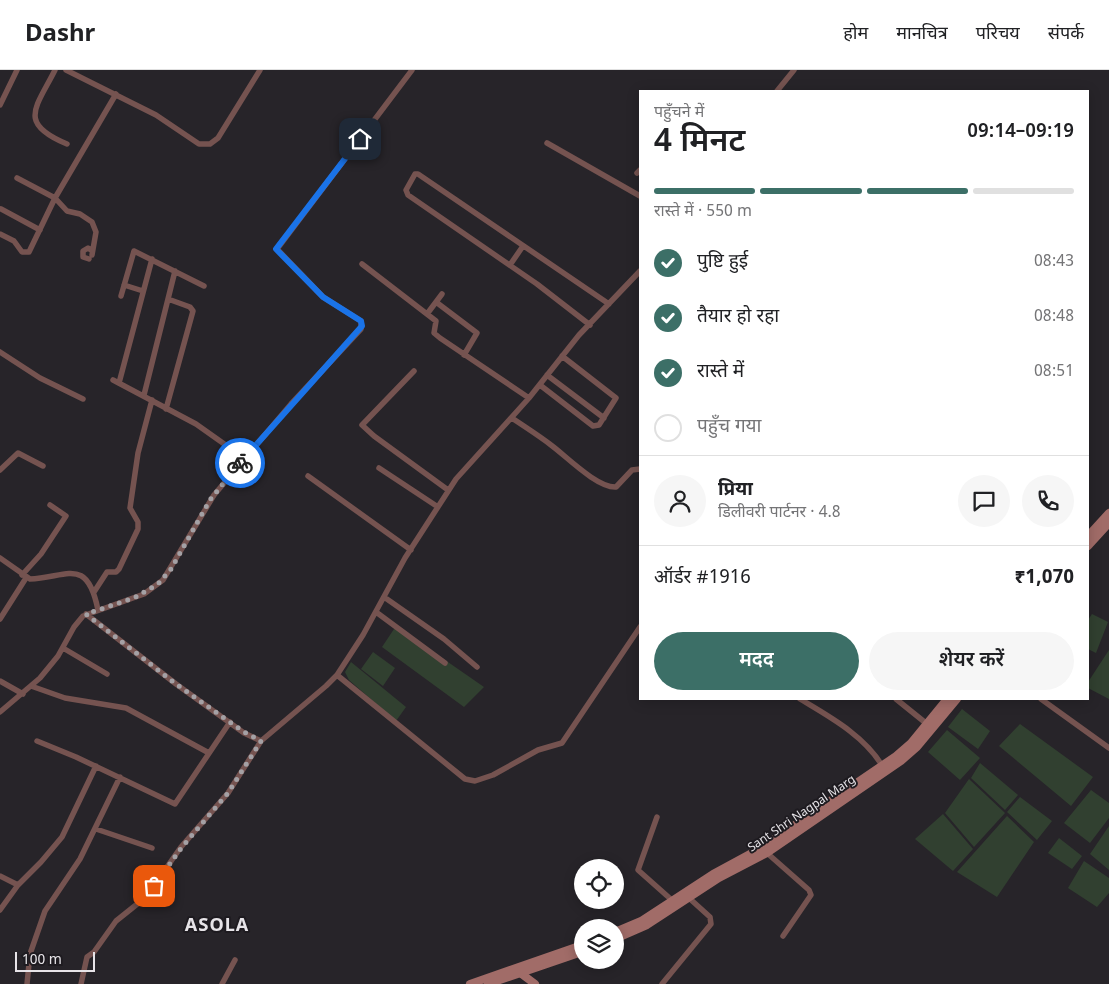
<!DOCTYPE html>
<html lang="hi">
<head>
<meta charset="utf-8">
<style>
	body { margin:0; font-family:Georgia,"Noto Sans Devanagari",serif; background:#f6f6f6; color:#202124; height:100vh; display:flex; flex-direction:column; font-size:19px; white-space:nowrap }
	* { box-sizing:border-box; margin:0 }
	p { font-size:16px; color:#757577 }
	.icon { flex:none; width:28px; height:28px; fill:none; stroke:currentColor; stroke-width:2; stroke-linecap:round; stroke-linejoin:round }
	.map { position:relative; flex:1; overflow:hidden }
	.panel { position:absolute; left:639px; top:20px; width:450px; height:610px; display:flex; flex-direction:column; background:#fff; border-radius:0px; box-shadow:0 2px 12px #0003 }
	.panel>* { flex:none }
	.tools { position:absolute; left:574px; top:789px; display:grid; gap:10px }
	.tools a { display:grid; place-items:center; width:50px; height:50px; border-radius:50%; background:#fff; box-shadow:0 2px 12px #0003; font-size:25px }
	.scale { position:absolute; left:15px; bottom:12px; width:80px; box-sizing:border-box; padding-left:5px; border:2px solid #e7e4e8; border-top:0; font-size:14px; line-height:18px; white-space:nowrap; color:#e7e4e8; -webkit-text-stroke:4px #1e1b20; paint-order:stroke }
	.pin { position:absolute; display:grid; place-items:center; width:42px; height:42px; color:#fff; margin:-21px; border-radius:10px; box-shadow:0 2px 8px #0006 }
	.courier { position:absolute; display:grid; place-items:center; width:50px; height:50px; margin:-25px; border:4px solid #1a73e8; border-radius:50%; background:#fff; color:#222; box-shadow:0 1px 6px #0007 }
	.head em { font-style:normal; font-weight:600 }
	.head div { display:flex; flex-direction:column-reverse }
	.head { display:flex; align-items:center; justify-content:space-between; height:85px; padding:0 15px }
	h1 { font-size:32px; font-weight:600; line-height:38px }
	.bar { display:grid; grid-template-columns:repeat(4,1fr); gap:8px 5px; align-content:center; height:60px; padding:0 15px }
	.bar i { height:6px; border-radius:4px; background:#e0e0e0 }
	.bar .current { background:#3c6f67 }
	.bar p { grid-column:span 4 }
	.line { display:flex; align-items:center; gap:12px; padding:0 15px; border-top:1px solid #e0e0e0 }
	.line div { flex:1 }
	.round { display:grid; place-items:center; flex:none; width:52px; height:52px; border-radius:26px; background:#f6f6f6 }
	ol { padding:0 15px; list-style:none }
	li { display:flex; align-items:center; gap:15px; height:55px }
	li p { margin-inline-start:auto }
	li .icon { padding:5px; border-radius:50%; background:#3c6f67; color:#fff; stroke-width:4 }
	li:last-child { color:#757577 }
	li i { width:28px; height:28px; border:2px solid #e0e0e0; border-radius:50% }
	.button { display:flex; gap:10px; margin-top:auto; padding:10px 15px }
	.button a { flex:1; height:58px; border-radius:30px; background:#3c6f67; color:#fff; font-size:20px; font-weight:600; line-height:58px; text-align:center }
	.button a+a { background:#f6f6f6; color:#202124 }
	header { display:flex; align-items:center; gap:30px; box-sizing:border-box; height:70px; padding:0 25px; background:#fff; border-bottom:1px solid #e0e0e0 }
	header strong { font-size:24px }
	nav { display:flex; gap:28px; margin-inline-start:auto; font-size:18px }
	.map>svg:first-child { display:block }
	.green { fill:#314030 }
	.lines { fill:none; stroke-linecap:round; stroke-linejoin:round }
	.street { stroke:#755350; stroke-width:5.5 }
	.secondary { stroke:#a16c68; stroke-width:8 }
	.done { stroke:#a4a1a5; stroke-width:5; stroke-dasharray:0 9 }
	.route { stroke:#1a73e8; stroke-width:6 }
	.labels { text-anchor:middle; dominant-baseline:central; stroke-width:4; stroke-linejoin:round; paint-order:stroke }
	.street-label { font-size:12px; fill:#e7e4e8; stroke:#1e1b20 }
	.district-label { font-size:18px; font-weight:bold; letter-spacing:1px; fill:#e7e4e8; stroke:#1e1b20 }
</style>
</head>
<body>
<header>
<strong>Dashr</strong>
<nav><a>होम</a><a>मानचित्र</a><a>परिचय</a><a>संपर्क</a></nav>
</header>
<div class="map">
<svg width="1109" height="914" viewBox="0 0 1109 914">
	<rect width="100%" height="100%" fill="#272429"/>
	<path class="green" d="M1092,544l16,8 -12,31 -8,-4v-29z
		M396,556l88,61 -20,20 -82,-60z
		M1109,580v49l-21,-11v-6z
		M373,582l22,16 -12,18 -22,-17z
		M351,592l55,45 -10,14 -47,-41 -4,-8z
		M962,639l28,22 -12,18 -30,-22z
		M1020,654l73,53 -22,29 -72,-60z
		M947,660l33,28 -20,22 -32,-28z
		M980,693l38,32 -13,15 -34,-32z
		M969,709l36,34 -31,34 -29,-34z
		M1091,720l18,13v15l-19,25 -26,-20z
		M1020,727l32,24 -15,19 -30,-28z
		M943,744l30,35 -20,22 -38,-32z
		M1007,746l27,26 -37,55 -40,-25z
		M1109,756v44l-19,-16z
		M1059,768l23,18 -10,13 -24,-16z
		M1084,791l25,17v15l-12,14 -29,-19z"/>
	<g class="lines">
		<path class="street" d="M55,0c-19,38 -38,53 12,74
			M66,0l90,45 43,29h11l8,-6 42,-68
			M777,21l17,-21
			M0,35l17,-35
			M547,73l93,53
			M637,103l3,-3
			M17,108l38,20 12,13 13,3 12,8 4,10 -4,23
			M1,139l39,21
			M0,164l14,7 8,11h7l26,-54 61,-104
			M89,189l-6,-2v-6l5,-3 3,2
			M362,194l74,57 -2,12 6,5 89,60
			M510,195l13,-19
			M640,201l-61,64 -50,63 -73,81 -51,79 -42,77 -26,40 128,104 10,2 18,-6 45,-25 24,-7 78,-116
			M124,215l19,6
			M121,226l13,-45 70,35
			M436,232l41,31 -13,22
			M427,244l15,-20
			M590,255l-53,-41 -129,-89 -2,-5 9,-16h3l191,130
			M0,282l40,26 43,21
			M414,301l-52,54 12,11 74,54
			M547,305l57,43
			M113,310l83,44 48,34
			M119,313l33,-124
			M540,315l53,41 6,-1 17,-27 -54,-42
			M144,325l31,-124
			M166,339l27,-98 -3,-4 -22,-8
			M512,348c13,9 26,17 39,27 15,11 46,43 65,42l16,-17 8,-1
			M379,398l59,39
			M0,400l18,-17 25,13
			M308,406l103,74
			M0,488l30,21c36,-1 57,-24 68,31
			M22,505l19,-21 25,-38 -16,-11
			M94,522l13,-20h9l3,-3 19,-40v-7l-8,-14 8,-55 14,-53
			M384,527l60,42 33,28
			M376,542l69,51
			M86,544l90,70 68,49 17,8
			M0,549l26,-41
			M63,578l44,26
			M0,611l23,13
			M31,616l34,12 61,10 83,45
			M800,629c30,18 65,37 83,68
			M896,629l31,25
			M1041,629l68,49
			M0,642l40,-34 18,-22 16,-29 9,-11 61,-22 19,-14 51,-85 77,-91 70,-75v-8l-38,-24 -46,-48 135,-179
			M37,671l39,16 99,47 55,-82
			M657,747l-19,53 36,32
			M96,759l56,19
			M767,783l42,37 2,5 -28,41
			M0,806l18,9
			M0,840l18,-25 23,-23 21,-25 34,-71
			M27,914l3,-30 15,-43 35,-52 40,-82
			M81,914l6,-27 7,-5 22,-31 30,-24 35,-50 47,-54 33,-52 65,-55 11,-11
			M222,914l13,-24
			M662,914l49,-60 -1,-7 -21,-19"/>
		<path class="secondary" d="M1088,466l21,-23
			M1088,476l21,-23
			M615,862l26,-11 72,-47 48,-26 135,-92 15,-13 36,-44
			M615,869l32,-14 72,-47 48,-25 134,-92 16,-14 40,-48
			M519,902l16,12
			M470,914l112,-39
			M488,914l94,-32"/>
	</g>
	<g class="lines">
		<path class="done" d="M154,816l28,-39 46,-54 33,-52 -17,-9 -68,-48 -90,-70 48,-16 24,-14 13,-15 39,-69 30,-37"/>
		<path class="route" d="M240,393l122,-137 -1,-5 -38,-24 -47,-48 84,-110"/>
	</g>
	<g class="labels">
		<g class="street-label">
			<text transform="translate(802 744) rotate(-34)">Sant Shri Nagpal Marg</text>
		</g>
		<g class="district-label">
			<text x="217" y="856">ASOLA</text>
		</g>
	</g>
</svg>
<div class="tools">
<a><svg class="icon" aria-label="locate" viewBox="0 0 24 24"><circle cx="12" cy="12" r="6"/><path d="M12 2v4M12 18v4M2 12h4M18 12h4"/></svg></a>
<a><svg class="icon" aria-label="layers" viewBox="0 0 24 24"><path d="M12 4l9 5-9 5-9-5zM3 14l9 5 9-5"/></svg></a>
</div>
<div class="scale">100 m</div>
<div class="pin" style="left:154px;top:816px;background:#ea580c"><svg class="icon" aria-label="bag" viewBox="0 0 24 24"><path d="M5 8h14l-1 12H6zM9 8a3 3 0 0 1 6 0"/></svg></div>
<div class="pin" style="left:360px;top:69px;background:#1f2937"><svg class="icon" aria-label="home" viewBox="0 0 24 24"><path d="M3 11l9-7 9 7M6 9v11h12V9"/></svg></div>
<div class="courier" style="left:240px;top:393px"><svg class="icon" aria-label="bike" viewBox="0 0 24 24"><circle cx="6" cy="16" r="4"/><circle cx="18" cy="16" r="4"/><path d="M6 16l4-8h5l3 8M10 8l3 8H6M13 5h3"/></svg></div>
<section class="panel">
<div class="head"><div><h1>4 मिनट</h1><p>पहुँचने में</p></div><em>09:14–09:19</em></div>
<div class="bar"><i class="current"></i><i class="current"></i><i class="current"></i><i></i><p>रास्ते में · 550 m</p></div>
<ol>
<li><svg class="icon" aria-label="check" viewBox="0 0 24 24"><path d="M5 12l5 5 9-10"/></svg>पुष्टि हुई<p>08:43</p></li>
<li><svg class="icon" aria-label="check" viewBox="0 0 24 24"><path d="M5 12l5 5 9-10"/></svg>तैयार हो रहा<p>08:48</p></li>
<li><svg class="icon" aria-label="check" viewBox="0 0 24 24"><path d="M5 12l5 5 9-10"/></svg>रास्ते में<p>08:51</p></li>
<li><i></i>पहुँच गया</li>
</ol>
<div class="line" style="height:90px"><a class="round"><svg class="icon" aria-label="person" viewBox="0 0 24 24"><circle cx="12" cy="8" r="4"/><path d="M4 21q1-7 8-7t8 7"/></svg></a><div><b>प्रिया</b><p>डिलीवरी पार्टनर · 4.8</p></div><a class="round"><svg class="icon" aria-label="chat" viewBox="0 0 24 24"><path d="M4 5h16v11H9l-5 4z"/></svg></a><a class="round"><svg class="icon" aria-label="phone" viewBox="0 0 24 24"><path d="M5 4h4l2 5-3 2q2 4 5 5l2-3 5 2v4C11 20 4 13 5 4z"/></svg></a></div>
<div class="line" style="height:65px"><div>ऑर्डर #1916</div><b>₹1,070</b></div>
<div class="button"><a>मदद</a><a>शेयर करें</a></div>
</section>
</div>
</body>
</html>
